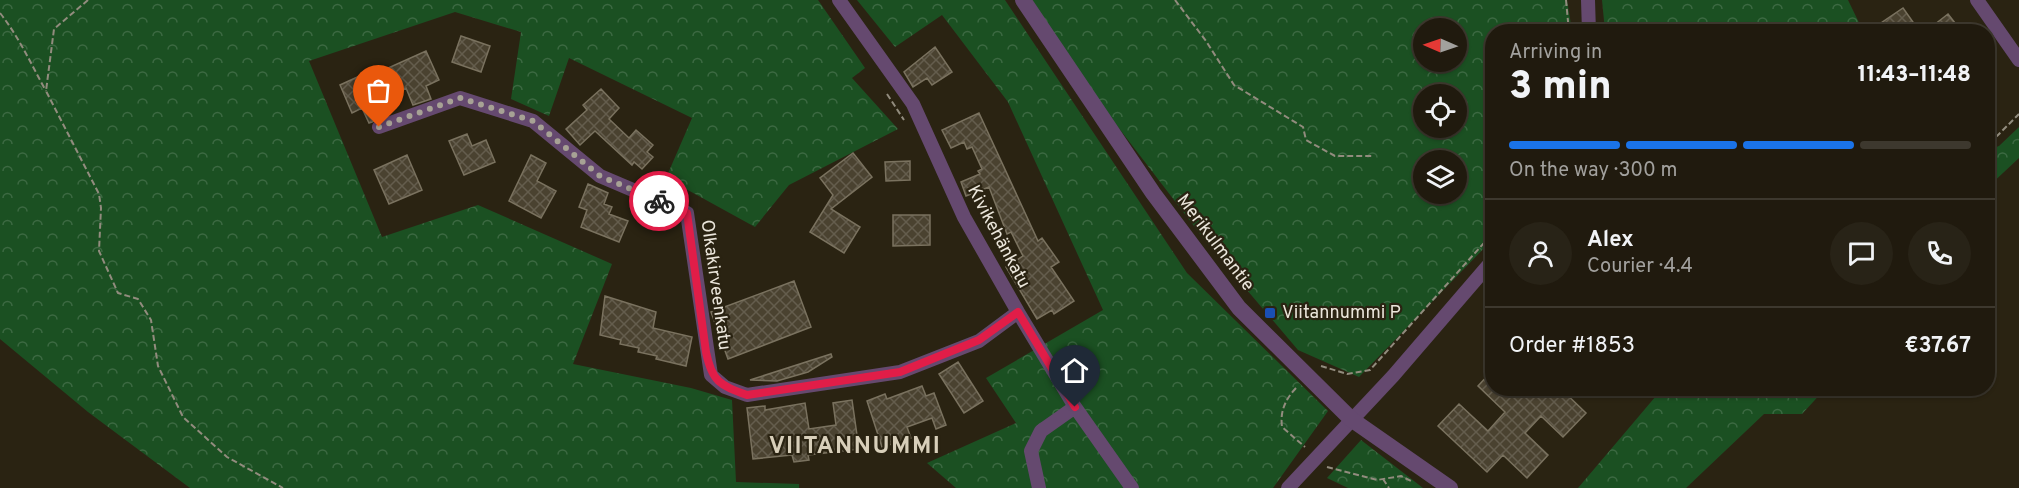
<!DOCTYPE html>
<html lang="en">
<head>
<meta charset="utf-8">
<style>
	body { margin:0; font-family:Overpass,sans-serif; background:#282317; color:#f1f3f6; height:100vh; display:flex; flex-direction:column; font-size:22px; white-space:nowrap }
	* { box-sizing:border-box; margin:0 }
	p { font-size:20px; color:#a2a19e }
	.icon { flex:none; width:33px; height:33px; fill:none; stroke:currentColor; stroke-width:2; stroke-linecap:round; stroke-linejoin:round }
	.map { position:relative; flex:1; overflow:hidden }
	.side { position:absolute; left:1485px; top:24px; width:510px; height:372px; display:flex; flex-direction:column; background:#201a0e; border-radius:24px; box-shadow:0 2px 4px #0004,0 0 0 2px #3d382e }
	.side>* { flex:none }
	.needle { width:39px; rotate:272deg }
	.buttons { position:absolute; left:1413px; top:18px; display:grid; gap:12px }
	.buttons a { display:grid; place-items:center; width:54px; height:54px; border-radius:50%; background:#201a0e; box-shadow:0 2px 4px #0004,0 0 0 2px #3d382e; font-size:30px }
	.pin { position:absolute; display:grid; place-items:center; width:51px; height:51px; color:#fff; margin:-62px -26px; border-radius:50% 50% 50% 0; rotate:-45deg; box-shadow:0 0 6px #0007 }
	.pin .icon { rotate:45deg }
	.courier { position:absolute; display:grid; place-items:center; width:60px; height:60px; margin:-30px; border:4px solid #e11d48; border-radius:50%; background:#fff; color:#222; box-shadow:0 2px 8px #0007 }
	.headline em { font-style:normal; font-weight:800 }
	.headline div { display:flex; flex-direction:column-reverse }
	.headline { display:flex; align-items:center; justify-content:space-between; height:102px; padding:0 24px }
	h1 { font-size:39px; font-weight:800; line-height:45px }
	.bar { display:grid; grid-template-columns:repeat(4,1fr); gap:9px 6px; align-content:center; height:72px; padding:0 24px }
	.bar i { height:8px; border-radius:4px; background:#3d382e }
	.bar .on { background:#1a73e8 }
	.bar p { grid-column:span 4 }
	.line { display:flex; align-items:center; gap:15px; padding:0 24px; border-top:2px solid #3d382e }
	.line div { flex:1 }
	.round { display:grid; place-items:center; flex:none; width:63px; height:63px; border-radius:32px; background:#282317 }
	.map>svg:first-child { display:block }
	.forest { fill:url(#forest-crowns); fill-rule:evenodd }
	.building { fill:url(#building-cross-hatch); stroke:#7a725f; stroke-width:1.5 }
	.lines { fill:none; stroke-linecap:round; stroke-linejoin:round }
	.path { stroke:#928c7e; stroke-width:2; stroke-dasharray:6 3; stroke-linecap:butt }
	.minor { stroke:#65496f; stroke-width:14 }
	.tertiary { stroke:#65496f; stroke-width:16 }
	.done { stroke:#a7a295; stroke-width:6; stroke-dasharray:0 10.8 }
	.route { stroke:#e11d48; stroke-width:8 }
	.transit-dot { fill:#1a4fb4; stroke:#2a2312; stroke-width:2 }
	.labels { text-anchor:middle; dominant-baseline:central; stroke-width:4.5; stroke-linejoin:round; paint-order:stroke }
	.street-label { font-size:18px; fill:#ebe6db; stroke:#2a2312 }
	.poi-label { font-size:18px; fill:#ebe6db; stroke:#2a2312; text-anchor:start }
	.district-label { font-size:24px; font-weight:bold; letter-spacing:1.5px; fill:#d8cfba; stroke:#2a2312 }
</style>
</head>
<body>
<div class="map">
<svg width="2019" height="488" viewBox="0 0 2019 488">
	<defs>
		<pattern id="forest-crowns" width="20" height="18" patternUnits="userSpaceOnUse" patternTransform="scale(1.5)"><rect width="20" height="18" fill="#1b5022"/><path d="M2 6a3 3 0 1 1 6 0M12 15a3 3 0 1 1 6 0" fill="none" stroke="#3c6942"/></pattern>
		<pattern id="building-cross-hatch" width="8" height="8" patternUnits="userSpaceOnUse" patternTransform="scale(1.5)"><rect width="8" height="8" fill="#4a4230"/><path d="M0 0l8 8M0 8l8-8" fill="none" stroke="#645d4d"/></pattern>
	</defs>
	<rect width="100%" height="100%" fill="#2a2312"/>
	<path class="forest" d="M0,0h818l47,68 -13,10 46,51 -109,56 -34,42 -89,-49 26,-60 -123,-60 -20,58 -38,-17 10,-67 -66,-20 -146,49 73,176 96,-32 134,59 -39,100 118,24 41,12 4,82 63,2v4h-609l-102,-76 -88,-73z
		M857,0h148l182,273 141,138 -55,77h-317l-29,-25 89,-40 -30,-45 117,-68 -95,-208 -66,-87 -47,32z
		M1032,0h535l5,31 -80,1v208l-133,137 -61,-27 -91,-107 -112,-146zM1424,28h32v34h-32zM1424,94h32v34h-32zM1424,160h32v34h-32z
		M1602,0h246l15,31h-258z
		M2019,127v31l-31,29v-37l11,-4z
		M1646,389h179l-23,25h-38l-78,74h-108l78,-92z
		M1361,440l62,48h-75l-21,-10z"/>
	<path class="building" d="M1903,8l17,24h-33l-6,-9z
		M1948,14l7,9 -10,9h-20z
		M461,36l29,10 -9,26 -29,-10z
		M935,47l17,25 -20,13 -5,-7 -14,9 -9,-15z
		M426,51l13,29 -13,6 5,13 -18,6 -7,-17 -24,11 7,15 -17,8 -3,1 -7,-15 -10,5 -12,-28 24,-11 2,4z
		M601,89l18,19 -10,11 20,19 7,-8 17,15 -6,7 6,5 -11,12 -8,-7 -2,3 -37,-34 -15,14 -14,-16 21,-19 -4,-5z
		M979,113l59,128 4,-3 17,24 -8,5 23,34 -20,13 -2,-4 -15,9 -31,-52 17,-11 -12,-24 -4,2 -18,-47 -23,9 -5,-14 19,-8 -2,-3 4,-2 -10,-22 -5,2 -3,-7 -13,6 -9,-18z
		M467,134l5,12 14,-6 9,22 -31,13 -15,-34z
		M853,153l19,24 -41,32 29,18 -16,26 -34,-21 23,-37 -13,-17z
		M407,155l15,35 -33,14 -15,-34z
		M531,155l15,8 -9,18 19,10 -15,27 -32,-17z
		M910,161v19l-24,1 -1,-19z
		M588,184l20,9 -4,11 8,3 -3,7 19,7 -9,21 -38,-15 6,-17 -8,-3z
		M893,215h37v30l-37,1z
		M794,281l17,46 -83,32 -17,-47z
		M605,296l51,16 -3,16 39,9 -6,29 -30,-7 1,-3 -19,-4 1,-4 -19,-4 1,-4 -21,-5z
		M831,354l1,3 -24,15 -31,9 -27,-1z
		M958,362l25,39 -19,12 -25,-39z
		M1492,371v17h68l26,25 -23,24 -22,-21 -16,17 23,22 -21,23 -24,-23 -16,17 -49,-46 21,-22 29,27 17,-19 -27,-26z
		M922,386l4,10 8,-3 12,32 -10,4 -4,-11 -25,9 4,11 -29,9 -15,-46 18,-7 2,5z
		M852,400l7,49 -51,6 1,5 -15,2 -2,-7 -39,4 -6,-51 18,-2v4l40,-7 4,26 27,-4 -3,-22z"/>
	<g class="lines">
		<path class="path" d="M88,0l-34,29 -8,62 53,103 2,14 -2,43 19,42 20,6 13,21 7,46 25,51 44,40 56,31
			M1175,0l31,41 28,44 69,42 3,13 29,16h38
			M1566,0l3,32
			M0,13c19,24 31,51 46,78
			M887,94l17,26
			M1988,141l9,-5 22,-22
			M1321,366l26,8 23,-4 122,-136
			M1296,388c-11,12 -16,23 -14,39l23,20
			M1327,467l50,13 24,-4 10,5
			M1383,479l6,9"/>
		<path class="minor" d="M839,0l74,104 51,113 54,95 57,95 57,81
			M1588,0l1,32
			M1977,0l42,60
			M379,127l81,-29 73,23 67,55 87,37 24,162 14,12 22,8 153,-23 79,-31 39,-29
			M1039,488l-8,-37 10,-20 34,-24
			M1288,488l105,-112 99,-115"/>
		<path class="tertiary" d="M1023,0l130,193 86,115 112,111 99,69"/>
	</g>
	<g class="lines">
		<path class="done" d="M379,127l81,-29 73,23 67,55 59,25"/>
		<path class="route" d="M659,201l28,12 19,139c6,30 14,33 41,43l153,-23 79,-32 39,-28 57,95"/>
	</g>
	<rect class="transit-dot" x="1264" y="307" width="12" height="12" rx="3"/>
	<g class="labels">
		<g class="street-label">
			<text transform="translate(998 237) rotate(62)">Kivikehänkatu</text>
			<text transform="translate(1215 243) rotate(53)">Merikulmantie</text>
			<text transform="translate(715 285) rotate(82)">Olkakirveenkatu</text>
		</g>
		<g class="poi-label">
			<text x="1282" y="313">Viitannummi P</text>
		</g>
		<g class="district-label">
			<text x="855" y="447">VIITANNUMMI</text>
		</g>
	</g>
</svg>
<div class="buttons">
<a><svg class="needle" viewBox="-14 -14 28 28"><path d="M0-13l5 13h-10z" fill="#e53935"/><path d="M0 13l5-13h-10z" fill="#a2a19e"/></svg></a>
<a><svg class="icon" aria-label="locate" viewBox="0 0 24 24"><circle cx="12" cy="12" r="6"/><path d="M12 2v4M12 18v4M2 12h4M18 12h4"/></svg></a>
<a><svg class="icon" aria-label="layers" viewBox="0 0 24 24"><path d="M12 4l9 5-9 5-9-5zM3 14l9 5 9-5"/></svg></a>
</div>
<div class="pin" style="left:379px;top:127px;background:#ea580c"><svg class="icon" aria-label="bag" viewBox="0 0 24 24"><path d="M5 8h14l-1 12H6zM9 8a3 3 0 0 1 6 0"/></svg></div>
<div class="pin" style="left:1075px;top:407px;background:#1f2937"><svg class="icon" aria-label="home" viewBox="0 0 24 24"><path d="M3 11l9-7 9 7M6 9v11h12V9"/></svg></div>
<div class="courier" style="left:659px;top:201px"><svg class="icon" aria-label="bike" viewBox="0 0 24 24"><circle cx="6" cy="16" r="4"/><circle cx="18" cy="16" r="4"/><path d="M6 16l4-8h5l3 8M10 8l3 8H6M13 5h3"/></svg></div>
<section class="side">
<div class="headline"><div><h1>3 min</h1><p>Arriving in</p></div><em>11:43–11:48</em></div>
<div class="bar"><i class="on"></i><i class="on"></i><i class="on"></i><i></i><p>On the way · 300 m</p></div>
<div class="line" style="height:108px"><a class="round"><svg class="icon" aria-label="person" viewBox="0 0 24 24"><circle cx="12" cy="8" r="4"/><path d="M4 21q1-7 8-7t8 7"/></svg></a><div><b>Alex</b><p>Courier · 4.4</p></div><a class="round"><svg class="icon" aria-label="chat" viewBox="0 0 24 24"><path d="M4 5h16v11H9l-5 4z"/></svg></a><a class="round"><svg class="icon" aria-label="phone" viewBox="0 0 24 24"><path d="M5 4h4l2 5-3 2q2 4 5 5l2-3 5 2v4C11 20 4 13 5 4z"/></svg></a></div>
<div class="line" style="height:78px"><div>Order #1853</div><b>€37.67</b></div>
</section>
</div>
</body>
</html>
